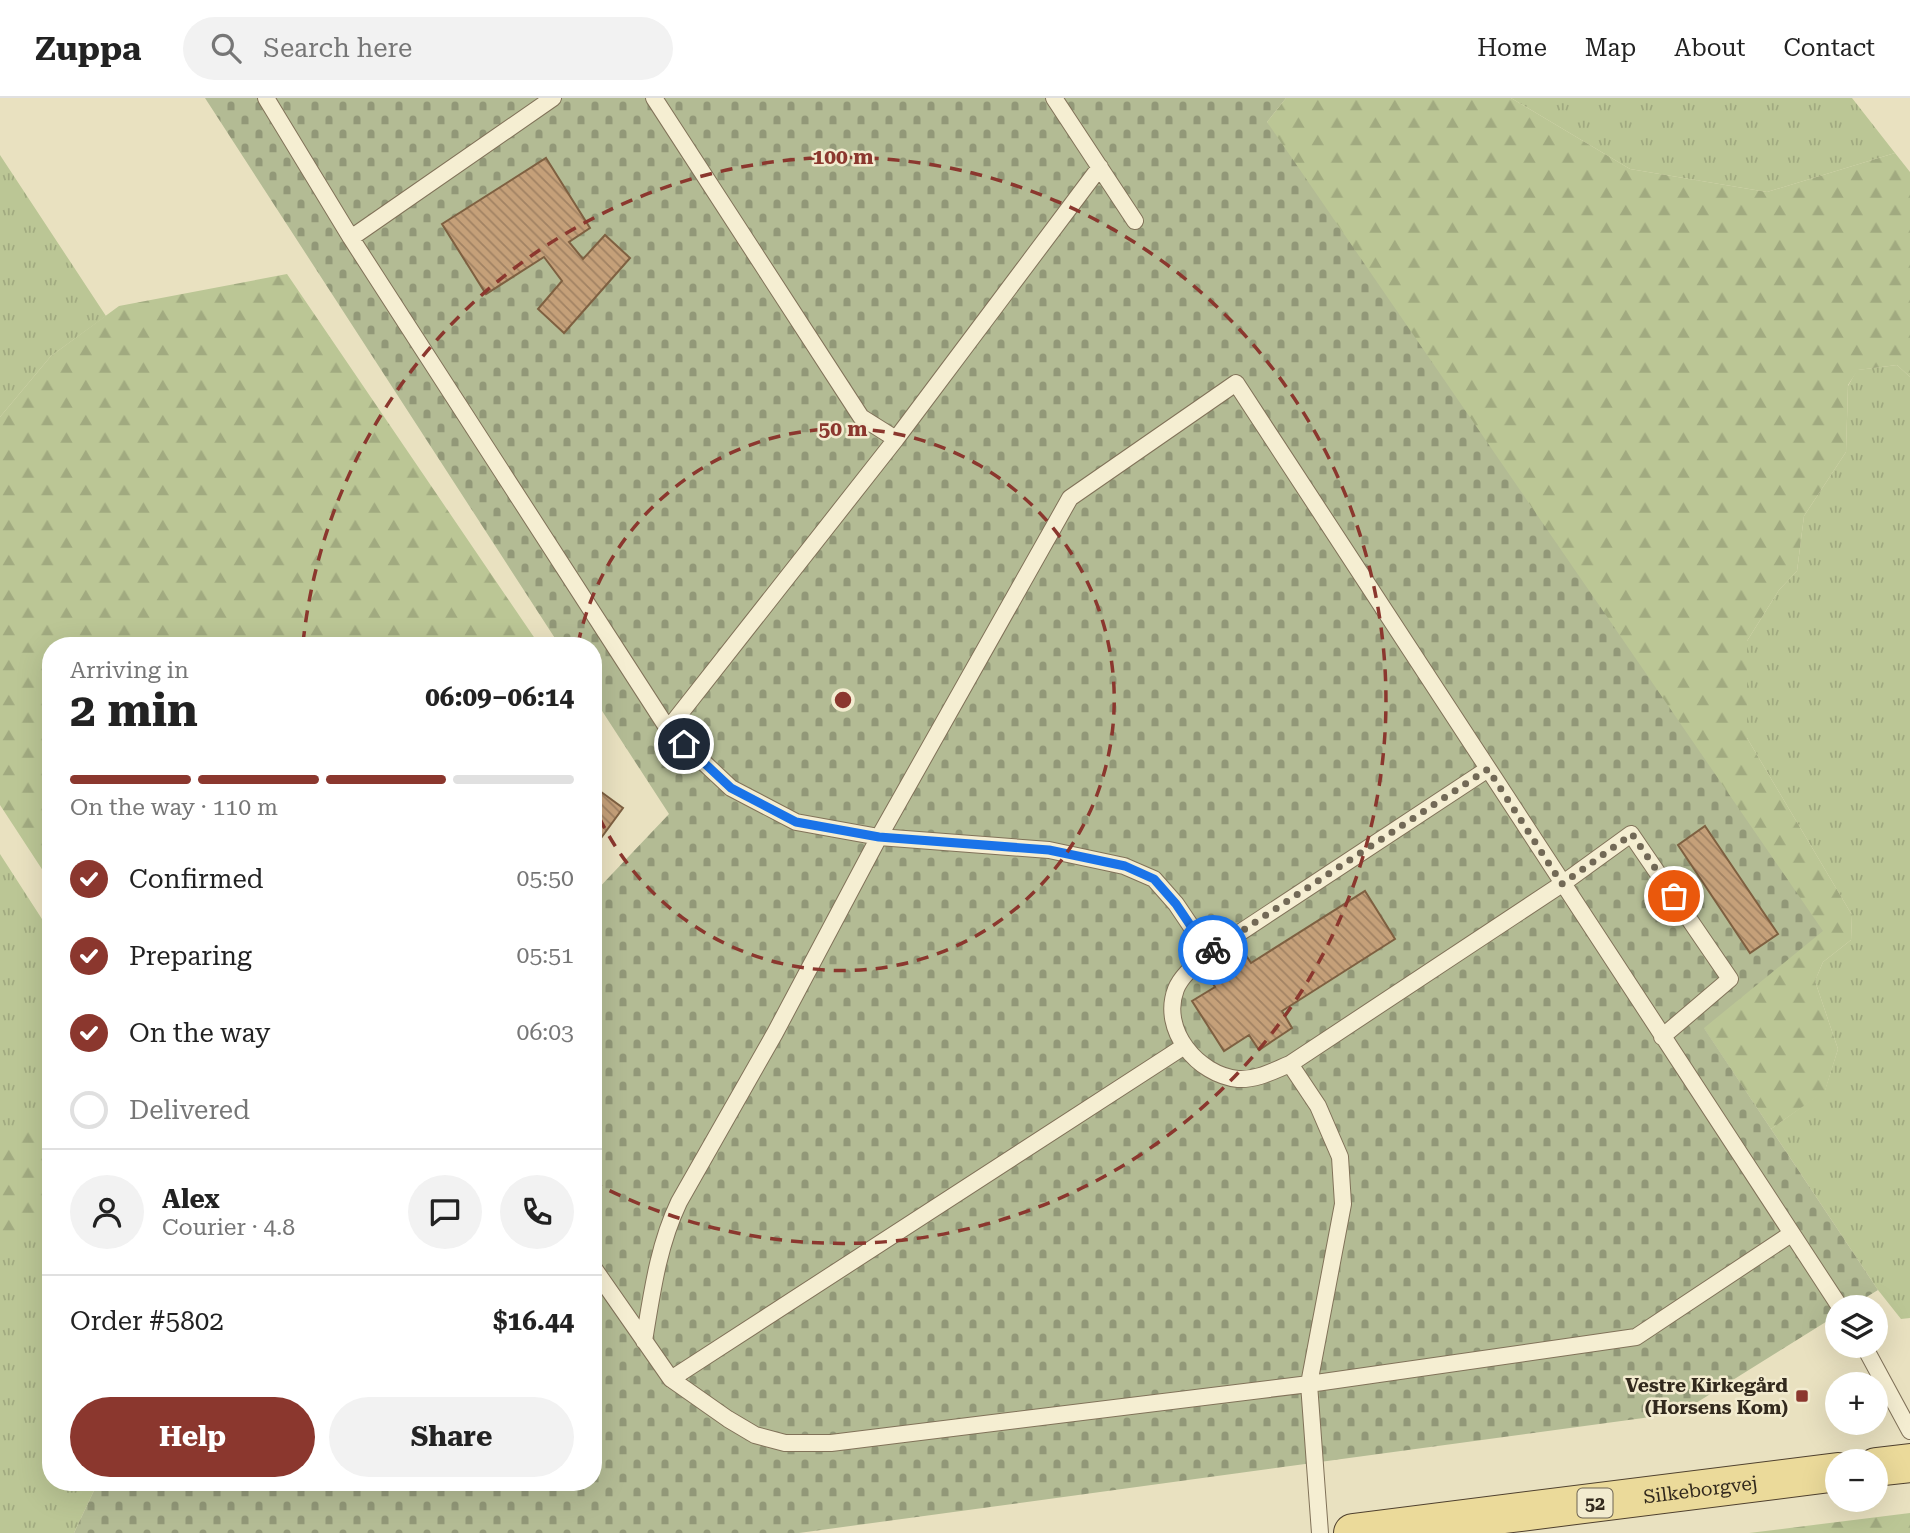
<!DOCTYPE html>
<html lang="en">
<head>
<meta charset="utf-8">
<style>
	body { margin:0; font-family:"Roboto Serif",serif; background:#f2f2f2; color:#222; height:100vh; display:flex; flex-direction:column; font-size:26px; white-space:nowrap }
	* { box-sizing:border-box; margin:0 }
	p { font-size:23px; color:#767676 }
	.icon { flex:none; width:38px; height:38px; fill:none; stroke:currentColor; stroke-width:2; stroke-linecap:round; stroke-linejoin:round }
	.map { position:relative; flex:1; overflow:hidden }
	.details { position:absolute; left:42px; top:539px; width:560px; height:854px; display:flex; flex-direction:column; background:#fff; border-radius:28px; box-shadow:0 7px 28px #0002 }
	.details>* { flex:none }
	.fabs { position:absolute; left:1825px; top:1197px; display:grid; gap:14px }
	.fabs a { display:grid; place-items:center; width:63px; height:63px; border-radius:50%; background:#fff; box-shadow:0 7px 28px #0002; font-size:35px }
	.pin { position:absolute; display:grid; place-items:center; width:60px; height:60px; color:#fff; margin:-30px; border:4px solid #fff; border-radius:50%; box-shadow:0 2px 7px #0007 }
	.courier { position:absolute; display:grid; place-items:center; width:70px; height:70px; margin:-35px; border:5px solid #1a73e8; border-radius:50%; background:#fff; color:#222; box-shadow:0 2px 9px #0007 }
	.headline em { font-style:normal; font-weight:700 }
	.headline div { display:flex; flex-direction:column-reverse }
	.headline { display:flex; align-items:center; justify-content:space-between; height:119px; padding:0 28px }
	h1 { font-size:46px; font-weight:700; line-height:52px }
	.bar { display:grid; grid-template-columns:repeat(4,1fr); gap:10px 7px; align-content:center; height:84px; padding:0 28px }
	.bar i { height:9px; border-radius:5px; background:#e0e0e0 }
	.bar .on { background:#8b372e }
	.bar p { grid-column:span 4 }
	.line { display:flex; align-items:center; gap:18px; padding:0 28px; border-top:2px solid #e0e0e0 }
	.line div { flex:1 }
	.round { display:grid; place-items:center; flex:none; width:74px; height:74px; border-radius:37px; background:#f2f2f2 }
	ol { padding:0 28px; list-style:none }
	li { display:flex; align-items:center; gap:21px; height:77px }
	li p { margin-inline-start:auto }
	li .icon { padding:7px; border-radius:50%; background:#8b372e; color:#fff; stroke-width:4 }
	li:last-child { color:#767676 }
	li i { width:38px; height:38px; border:4px solid #e0e0e0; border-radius:50% }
	.action { display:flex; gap:14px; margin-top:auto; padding:14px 28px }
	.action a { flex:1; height:80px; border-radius:42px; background:#8b372e; color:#fff; font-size:28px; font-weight:700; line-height:80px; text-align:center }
	.action a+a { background:#f2f2f2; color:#222 }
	header { display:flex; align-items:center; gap:42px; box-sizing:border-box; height:98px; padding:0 35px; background:#fff; border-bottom:2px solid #e0e0e0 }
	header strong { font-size:33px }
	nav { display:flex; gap:38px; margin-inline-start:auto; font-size:24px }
	.search { width:490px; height:63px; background:#f2f2f2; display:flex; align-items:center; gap:18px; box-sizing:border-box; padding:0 24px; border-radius:38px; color:#767676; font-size:26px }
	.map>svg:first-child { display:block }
	.grass { fill:url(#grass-tufts) }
	.forest { fill:url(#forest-firs) }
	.cemetery { fill:url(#cemetery-stones) }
	.building { fill:url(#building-back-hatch); stroke:#7e6041; stroke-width:2 }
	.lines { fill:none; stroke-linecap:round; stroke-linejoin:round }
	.lane-casing { stroke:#817259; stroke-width:18 }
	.primary-casing { stroke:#4f402e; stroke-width:40 }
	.lane { stroke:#f5eed2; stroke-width:16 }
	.primary { stroke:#ebda9a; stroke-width:38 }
	.done { stroke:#726956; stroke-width:7; stroke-dasharray:0 12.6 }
	.route { stroke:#1a73e8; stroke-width:9 }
	.ring { fill:none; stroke:#8b372e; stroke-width:3.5; stroke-dasharray:12 9 }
	.poi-dot { fill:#8b372e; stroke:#f2ebcf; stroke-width:2.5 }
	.labels { text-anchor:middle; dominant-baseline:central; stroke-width:5; stroke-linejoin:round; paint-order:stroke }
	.shield { fill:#f2ebcf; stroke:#6c6352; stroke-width:2 }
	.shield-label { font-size:18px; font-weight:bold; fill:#32291d }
	.poi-label { font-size:19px; font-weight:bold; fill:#32291d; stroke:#f2ebcf; text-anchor:end }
	.street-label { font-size:19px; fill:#32291d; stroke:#f2ebcf }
	.centre { fill:#8b372e; stroke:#f2ebcf; stroke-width:3.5 }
	.ring-label { font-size:21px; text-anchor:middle; font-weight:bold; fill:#8b372e; stroke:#f2ebcf; stroke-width:5; stroke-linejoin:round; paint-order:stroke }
</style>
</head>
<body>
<header>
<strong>Zuppa</strong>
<div class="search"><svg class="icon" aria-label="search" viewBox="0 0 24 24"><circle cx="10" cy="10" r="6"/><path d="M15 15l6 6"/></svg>Search here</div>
<nav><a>Home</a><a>Map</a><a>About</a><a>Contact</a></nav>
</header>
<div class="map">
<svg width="1910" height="1435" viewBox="0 0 1910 1435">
	<defs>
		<pattern id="grass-tufts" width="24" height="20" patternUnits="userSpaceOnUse" patternTransform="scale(1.75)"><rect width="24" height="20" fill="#bbc695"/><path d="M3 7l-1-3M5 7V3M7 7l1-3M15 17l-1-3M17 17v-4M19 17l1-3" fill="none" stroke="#a1aa80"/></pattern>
		<pattern id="forest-firs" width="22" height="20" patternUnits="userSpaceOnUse" patternTransform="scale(1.75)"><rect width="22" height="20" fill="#bbc695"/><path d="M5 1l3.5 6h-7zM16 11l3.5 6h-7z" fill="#a1aa80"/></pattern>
		<pattern id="cemetery-stones" width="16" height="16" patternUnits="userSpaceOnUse" patternTransform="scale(1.75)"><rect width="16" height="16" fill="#b3bb94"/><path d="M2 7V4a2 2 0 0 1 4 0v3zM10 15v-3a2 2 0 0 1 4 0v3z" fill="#929878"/></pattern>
		<pattern id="building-back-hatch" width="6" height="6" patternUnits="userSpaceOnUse" patternTransform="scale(1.75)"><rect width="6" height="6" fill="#c5a079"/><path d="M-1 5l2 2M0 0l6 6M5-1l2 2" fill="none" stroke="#a18263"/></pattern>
	</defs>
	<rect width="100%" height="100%" fill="#e9e1c0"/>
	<path class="grass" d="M1511,0h341l43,55 -128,39 -137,-23z
		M0,57l106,161 -55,40 -51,61z
		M1897,267l13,12v941l-9,1 -23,-29 -107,-161 54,-39 13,-41 -23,-68 8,-19 28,-22 1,-25 -105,-177v-97l32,-51 18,-19 7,-55 42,-64 2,-66 9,-16z
		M0,756l51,79v549h47l-24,51h-74z"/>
	<path class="forest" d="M1286,0h225l119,71 137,23 128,-39 15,19v205l-13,-12 -39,5 -10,15 -2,67 -42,64 -7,55 -18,19 -32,51v97l105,177 -1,25 -28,22 -8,19 23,68 -13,42 -54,38 -68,-102 -436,-905z
		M287,176l253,372h-489v237l-51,-78v-388l51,-61 68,-50z
		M34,1023l17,26v67l-37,29 -14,1v-89z
		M1910,1415v20h-161z"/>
	<path class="cemetery" d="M205,0h1081l-19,24 556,809 -119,97 174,262 -28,17h-12l-1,8 -157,98 -881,120h-725l24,-51h495v-588l76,-80 -76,-117v-51h-33z"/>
	<path class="building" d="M546,60l44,70 -21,14 14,17 22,-24 25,23 -66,75 -26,-24 24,-28 -18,-24 -58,37 -44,-70z
		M593,688l30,22 -30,41z
		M1705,728l73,108 -28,19 -72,-108z
		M1365,793l30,48 -113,72 10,17 -33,22 -10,-15 -25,16 -32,-50 23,-14 -8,-12 36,-24 8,12z"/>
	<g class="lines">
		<defs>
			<path id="lane" d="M266,0l85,140 317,491 63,59 65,34 83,15 170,13 75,16 30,13 22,25 33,49
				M654,0l207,319 35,22
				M1054,0l81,123
				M351,140l202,-140
				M668,631l228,-290 204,-272
				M1488,671l-279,184c-12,11 -27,21 -33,36 -16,41 22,86 62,90 19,1 35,-8 52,-15l272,-180 69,-50 99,145 -68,58
				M1290,966l28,42 22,51 3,47 -34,180 11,149
				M593,1169l78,112 57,40 27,16 30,8h46l478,-59 327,-47 155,-103
				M644,1243c8,-48 14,-95 35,-139l96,-169 104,-196 191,-339 166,-115 604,924
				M1864,1248l46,85
				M671,1281l512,-332"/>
			<g id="primary">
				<path d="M1876,1369l34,-4"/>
				<path id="s1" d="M1353,1435l485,-61"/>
			</g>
		</defs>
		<use href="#lane" class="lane-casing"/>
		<use href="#primary" class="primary-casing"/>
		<use href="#lane" class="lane"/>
		<use href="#primary" class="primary"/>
	</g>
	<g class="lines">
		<path class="done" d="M1213,852l275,-181 74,115 70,-50 42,62"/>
		<path class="route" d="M684,646l47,44 65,34 83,15 170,13 76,16 29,13 22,25 33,49 4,-3"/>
	</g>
	<g class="ring">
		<path d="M578 546A271 271 0 1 1 594 708"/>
		<path d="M303 545A543 543 0 1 1 596 1086"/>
	</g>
	<rect class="poi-dot" x="1795" y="1291" width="14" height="14" rx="3.5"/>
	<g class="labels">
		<rect class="shield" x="1577.5" y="1390.5" width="35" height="29" rx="5"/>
		<g class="shield-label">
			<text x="1595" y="1405">52</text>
		</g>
		<g class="poi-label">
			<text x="1788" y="1287">Vestre Kirkegård<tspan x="1788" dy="22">(Horsens Kom)</tspan></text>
		</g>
		<g class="street-label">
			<text stroke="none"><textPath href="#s1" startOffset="350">Silkeborgvej</textPath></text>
		</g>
	</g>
	<circle cx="843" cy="602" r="10" class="centre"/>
	<g class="ring-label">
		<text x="843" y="66">100 m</text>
		<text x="843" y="338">50 m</text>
	</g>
</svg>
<div class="fabs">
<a><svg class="icon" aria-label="layers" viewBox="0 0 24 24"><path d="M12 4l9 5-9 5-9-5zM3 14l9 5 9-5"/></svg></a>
<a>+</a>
<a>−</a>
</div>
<div class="pin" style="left:1674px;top:798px;background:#ea580c"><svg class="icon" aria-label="bag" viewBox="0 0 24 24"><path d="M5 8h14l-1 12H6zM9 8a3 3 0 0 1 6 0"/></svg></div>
<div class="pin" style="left:684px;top:646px;background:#1f2937"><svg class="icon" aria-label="home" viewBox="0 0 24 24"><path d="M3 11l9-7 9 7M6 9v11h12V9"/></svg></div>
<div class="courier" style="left:1213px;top:852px"><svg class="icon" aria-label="bike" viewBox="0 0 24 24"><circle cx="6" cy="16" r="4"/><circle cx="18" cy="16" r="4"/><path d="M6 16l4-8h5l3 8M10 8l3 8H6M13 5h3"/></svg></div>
<section class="details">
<div class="headline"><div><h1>2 min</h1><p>Arriving in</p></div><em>06:09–06:14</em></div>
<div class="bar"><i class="on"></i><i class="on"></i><i class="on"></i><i></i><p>On the way · 110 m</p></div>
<ol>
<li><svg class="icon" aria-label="check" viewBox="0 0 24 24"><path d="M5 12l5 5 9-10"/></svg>Confirmed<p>05:50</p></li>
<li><svg class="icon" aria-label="check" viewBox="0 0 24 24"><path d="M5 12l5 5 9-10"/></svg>Preparing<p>05:51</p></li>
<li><svg class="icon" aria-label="check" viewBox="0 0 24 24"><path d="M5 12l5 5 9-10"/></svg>On the way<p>06:03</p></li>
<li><i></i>Delivered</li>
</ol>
<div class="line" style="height:126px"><a class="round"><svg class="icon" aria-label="person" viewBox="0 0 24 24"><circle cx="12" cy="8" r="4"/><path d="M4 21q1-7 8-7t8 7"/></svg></a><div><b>Alex</b><p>Courier · 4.8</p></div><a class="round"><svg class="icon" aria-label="chat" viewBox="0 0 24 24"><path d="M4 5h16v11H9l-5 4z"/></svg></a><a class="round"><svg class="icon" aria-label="phone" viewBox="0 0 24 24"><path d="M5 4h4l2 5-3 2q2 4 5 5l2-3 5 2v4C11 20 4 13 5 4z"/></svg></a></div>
<div class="line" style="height:91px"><div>Order #5802</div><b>$16.44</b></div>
<div class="action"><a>Help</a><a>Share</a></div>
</section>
</div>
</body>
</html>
